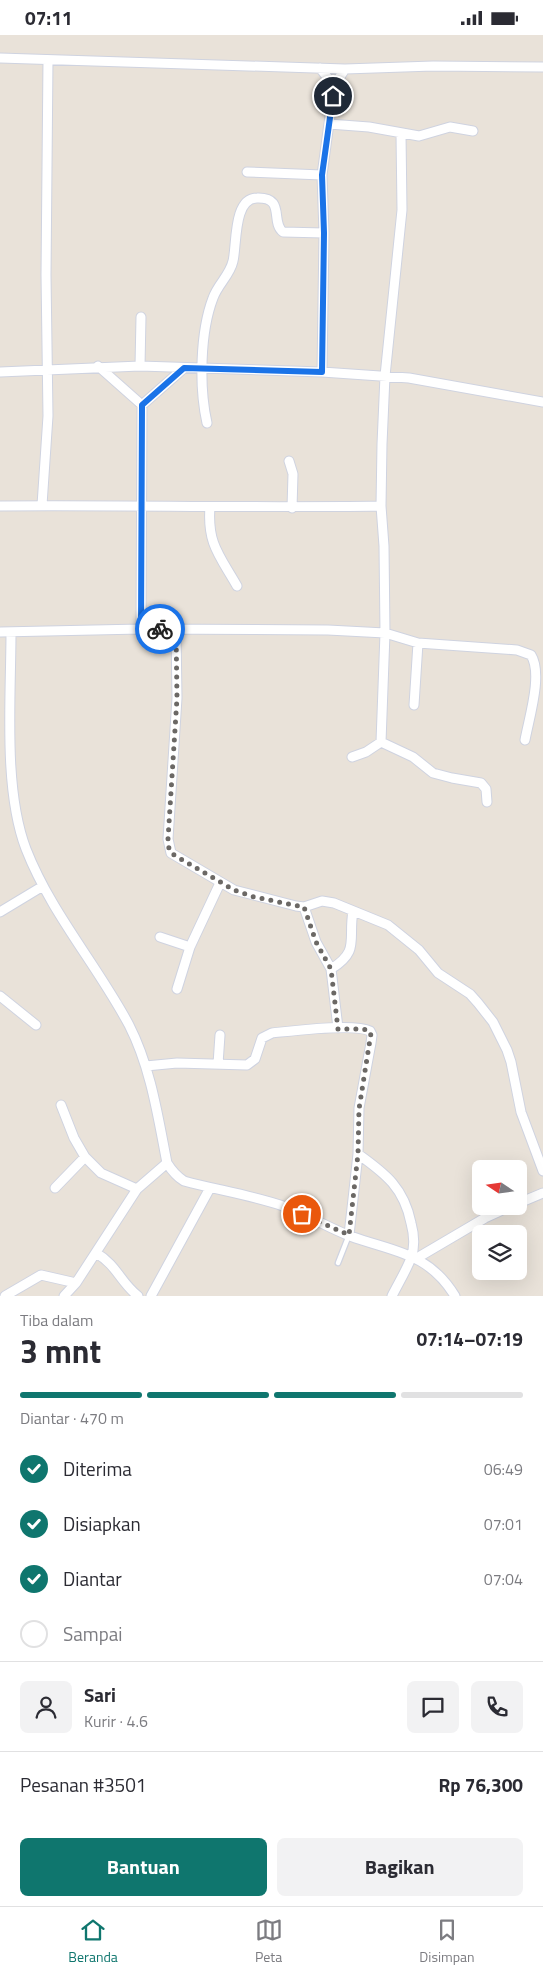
<!DOCTYPE html>
<html lang="id">
<head>
<meta charset="utf-8">
<style>
	body { margin:0; font-family:"Titillium Web",sans-serif; background:#f2f2f3; color:#2b2b33; height:100vh; display:flex; flex-direction:column; font-size:19px; white-space:nowrap }
	* { box-sizing:border-box; margin:0 }
	p { font-size:16px; color:#7c7c81 }
	.icon { flex:none; width:28px; height:28px; fill:none; stroke:currentColor; stroke-width:2; stroke-linecap:round; stroke-linejoin:round }
	.map { position:relative; height:1261px; overflow:hidden }
	.side { display:flex; flex-direction:column; background:#fff; flex:1 }
	.side>* { flex:none }
	.needle { width:32px; rotate:283deg }
	.fabs { position:absolute; left:472px; top:1125px; display:grid; gap:10px }
	.fabs a { display:grid; place-items:center; width:55px; height:55px; border-radius:8px; background:#fff; box-shadow:0 5px 20px #0002; font-size:25px }
	.pin { position:absolute; display:grid; place-items:center; width:42px; height:42px; color:#fff; margin:-21px; border:2px solid #fff; border-radius:50%; box-shadow:0 1px 5px #0007 }
	.courier { position:absolute; display:grid; place-items:center; width:50px; height:50px; margin:-25px; border:4px solid #1a73e8; border-radius:50%; background:#fff; color:#222; box-shadow:0 1px 6px #0007 }
	.head em { font-style:normal; font-weight:700 }
	.head div { display:flex; flex-direction:column-reverse }
	.head { display:flex; align-items:center; justify-content:space-between; height:85px; padding:0 20px }
	h1 { font-size:32px; font-weight:700; line-height:38px }
	.bar { display:grid; grid-template-columns:repeat(4,1fr); gap:8px 5px; align-content:center; height:60px; padding:0 20px }
	.bar i { height:6px; border-radius:4px; background:#e1e1e2 }
	.bar .on { background:#0f766e }
	.bar p { grid-column:span 4 }
	.line { display:flex; align-items:center; gap:12px; padding:0 20px; border-top:1px solid #e1e1e2 }
	.line div { flex:1 }
	.round { display:grid; place-items:center; flex:none; width:52px; height:52px; border-radius:8px; background:#f2f2f3 }
	ol { padding:0 20px; list-style:none }
	li { display:flex; align-items:center; gap:15px; height:55px }
	li p { margin-inline-start:auto }
	li .icon { padding:5px; border-radius:50%; background:#0f766e; color:#fff; stroke-width:4 }
	li:last-child { color:#7c7c81 }
	li i { width:28px; height:28px; border:2px solid #e1e1e2; border-radius:50% }
	.action { display:flex; gap:10px; margin-top:auto; padding:10px 20px }
	.action a { flex:1; height:58px; border-radius:8px; background:#0f766e; color:#fff; font-size:20px; font-weight:700; line-height:58px; text-align:center }
	.action a+a { background:#f2f2f3; color:#2b2b33 }
	.status { display:flex; justify-content:space-between; align-items:center; height:35px; padding:0 25px; background:#fff; direction:ltr }
	.status svg { height:14px; fill:currentColor }
	.menu { display:flex; justify-content:space-around; align-items:center; height:70px; border-top:1px solid #e1e1e2; background:#fff; font-size:14px; color:#7c7c81 }
	.menu a { display:grid; justify-items:center; gap:2px }
	.menu .on { color:#0f766e }
	.map>svg:first-child { display:block }
	.lines { fill:none; stroke-linecap:round; stroke-linejoin:round }
	.lane-casing { stroke:#cfd3e0; stroke-width:7 }
	.street-casing { stroke:#cfd3e0; stroke-width:11 }
	.lane { stroke:#fff; stroke-width:4.5 }
	.street { stroke:#fff; stroke-width:9 }
	.done { stroke:#6b6865; stroke-width:5; stroke-dasharray:0 9 }
	.route { stroke:#1a73e8; stroke-width:6 }
</style>
</head>
<body>
<div class="status"><b>07:11</b><svg viewBox="0 0 49 12"><path d="M0 12V9h3v3zM5 12V6h3v6zM10 12V3h3v9zM15 12V0h3v12zM26 1h20v11H26zM47 4h2v5h-2z"/></svg></div>
<div class="map">
<svg width="543" height="1261" viewBox="0 0 543 1261">
	<rect width="100%" height="100%" fill="#e9e2d9"/>
	<g class="lines">
		<defs>
			<path id="lane" d="M338,1228l11,-28"/>
			<path id="street" d="M0,23l345,11 88,-3 110,1
				M320,33l14,18 -12,89 2,58 -2,139
				M334,51l11,-17
				M329,89l40,3 50,9 31,-9 23,4
				M401,99l1,76 -17,166 -3,68 -1,62 3,40 1,87 -4,109 32,15 20,16 19,5 29,5 5,6 1,13
				M247,137l75,3
				M98,331l44,39
				M140,331l1,-49
				M0,337l140,-6 182,6 87,6 134,24
				M207,388c-8,-36 -7,-91 6,-125 5,-14 17,-23 20,-37 4,-16 0,-63 24,-63 29,-1 13,24 26,34l41,1
				M289,426l4,13 -1,34
				M42,470l6,-89 -2,-141 2,-215
				M0,471c127,-1 254,2 381,0
				M210,472c-3,37 10,49 27,79
				M141,594l1,-224 42,-37
				M176,595l1,68 -9,141 3,14 63,37 62,16 8,1 18,-6 12,2 54,22 31,25 19,23 32,21 8,9 15,19 14,28 4,12 10,50 22,59
				M0,597l141,-3 187,1 57,3 33,10 99,7 14,5c12,19 -2,63 -6,85
				M11,597c0,65 -8,157 15,217 25,64 71,116 103,176 22,43 29,92 38,138 5,8 9,13 17,18 33,9 67,14 99,25 23,8 44,21 67,30 44,16 78,16 105,60
				M414,670l4,-62
				M352,722l14,-5 15,-10
				M304,872l12,35 15,27 7,59
				M0,877l43,-26
				M160,902l30,10
				M331,934c29,-18 17,-29 22,-58
				M177,954l13,-42 30,-64
				M0,961l36,29
				M218,1029l2,-29
				M146,1031l31,-3 70,2 8,-6 7,-21 10,-5c20,-2 82,-10 98,-2l2,4 -1,8 -12,65 -1,46 -9,81
				M61,1070l13,33 11,19
				M358,1119c28,20 46,34 53,69 3,11 4,24 0,35 -5,13 -13,26 -19,38
				M55,1153l30,-31 16,16 36,16
				M519,1168l24,-10
				M96,1218c21,12 24,29 42,43
				M417,1223l68,-40 26,-12
				M5,1261l36,-21 35,8 61,-94 30,-26
				M64,1261l12,-13
				M151,1261l59,-108"/>
		</defs>
		<use href="#lane" class="lane-casing"/>
		<use href="#street" class="street-casing"/>
		<use href="#lane" class="lane"/>
		<use href="#street" class="street"/>
	</g>
	<g class="lines">
		<path class="done" d="M160,594l16,1 1,68 -9,141 1,10 5,6 60,35 20,7 50,10 12,35 15,27 7,60h26l7,4 -12,76 -1,45 -9,81 -47,-21"/>
		<path class="route" d="M160,594h-19l1,-224 42,-37 138,4 2,-139 -2,-58 11,-79"/>
	</g>
</svg>
<div class="fabs">
<a><svg class="needle" viewBox="-14 -14 28 28"><path d="M0-13l5 13h-10z" fill="#e53935"/><path d="M0 13l5-13h-10z" fill="#7c7c81"/></svg></a>
<a><svg class="icon" aria-label="layers" viewBox="0 0 24 24"><path d="M12 4l9 5-9 5-9-5zM3 14l9 5 9-5"/></svg></a>
</div>
<div class="pin" style="left:302px;top:1179px;background:#ea580c"><svg class="icon" aria-label="bag" viewBox="0 0 24 24"><path d="M5 8h14l-1 12H6zM9 8a3 3 0 0 1 6 0"/></svg></div>
<div class="pin" style="left:333px;top:61px;background:#1f2937"><svg class="icon" aria-label="home" viewBox="0 0 24 24"><path d="M3 11l9-7 9 7M6 9v11h12V9"/></svg></div>
<div class="courier" style="left:160px;top:594px"><svg class="icon" aria-label="bike" viewBox="0 0 24 24"><circle cx="6" cy="16" r="4"/><circle cx="18" cy="16" r="4"/><path d="M6 16l4-8h5l3 8M10 8l3 8H6M13 5h3"/></svg></div>
</div>
<section class="side">
<div class="head"><div><h1>3 mnt</h1><p>Tiba dalam</p></div><em>07:14–07:19</em></div>
<div class="bar"><i class="on"></i><i class="on"></i><i class="on"></i><i></i><p>Diantar · 470 m</p></div>
<ol>
<li><svg class="icon" aria-label="check" viewBox="0 0 24 24"><path d="M5 12l5 5 9-10"/></svg>Diterima<p>06:49</p></li>
<li><svg class="icon" aria-label="check" viewBox="0 0 24 24"><path d="M5 12l5 5 9-10"/></svg>Disiapkan<p>07:01</p></li>
<li><svg class="icon" aria-label="check" viewBox="0 0 24 24"><path d="M5 12l5 5 9-10"/></svg>Diantar<p>07:04</p></li>
<li><i></i>Sampai</li>
</ol>
<div class="line" style="height:90px"><a class="round"><svg class="icon" aria-label="person" viewBox="0 0 24 24"><circle cx="12" cy="8" r="4"/><path d="M4 21q1-7 8-7t8 7"/></svg></a><div><b>Sari</b><p>Kurir · 4.6</p></div><a class="round"><svg class="icon" aria-label="chat" viewBox="0 0 24 24"><path d="M4 5h16v11H9l-5 4z"/></svg></a><a class="round"><svg class="icon" aria-label="phone" viewBox="0 0 24 24"><path d="M5 4h4l2 5-3 2q2 4 5 5l2-3 5 2v4C11 20 4 13 5 4z"/></svg></a></div>
<div class="line" style="height:65px"><div>Pesanan #3501</div><b>Rp 76,300</b></div>
<div class="action"><a>Bantuan</a><a>Bagikan</a></div>
</section>
<nav class="menu">
<a class="on"><svg class="icon" aria-label="home" viewBox="0 0 24 24"><path d="M3 11l9-7 9 7M6 9v11h12V9"/></svg>Beranda</a>
<a><svg class="icon" aria-label="map" viewBox="0 0 24 24"><path d="M3 6l6-2 6 2 6-2v14l-6 2-6-2-6 2zM9 4v14M15 6v14"/></svg>Peta</a>
<a><svg class="icon" aria-label="saved" viewBox="0 0 24 24"><path d="M7 4h10v16l-5-4-5 4z"/></svg>Disimpan</a>
</nav>
</body>
</html>
